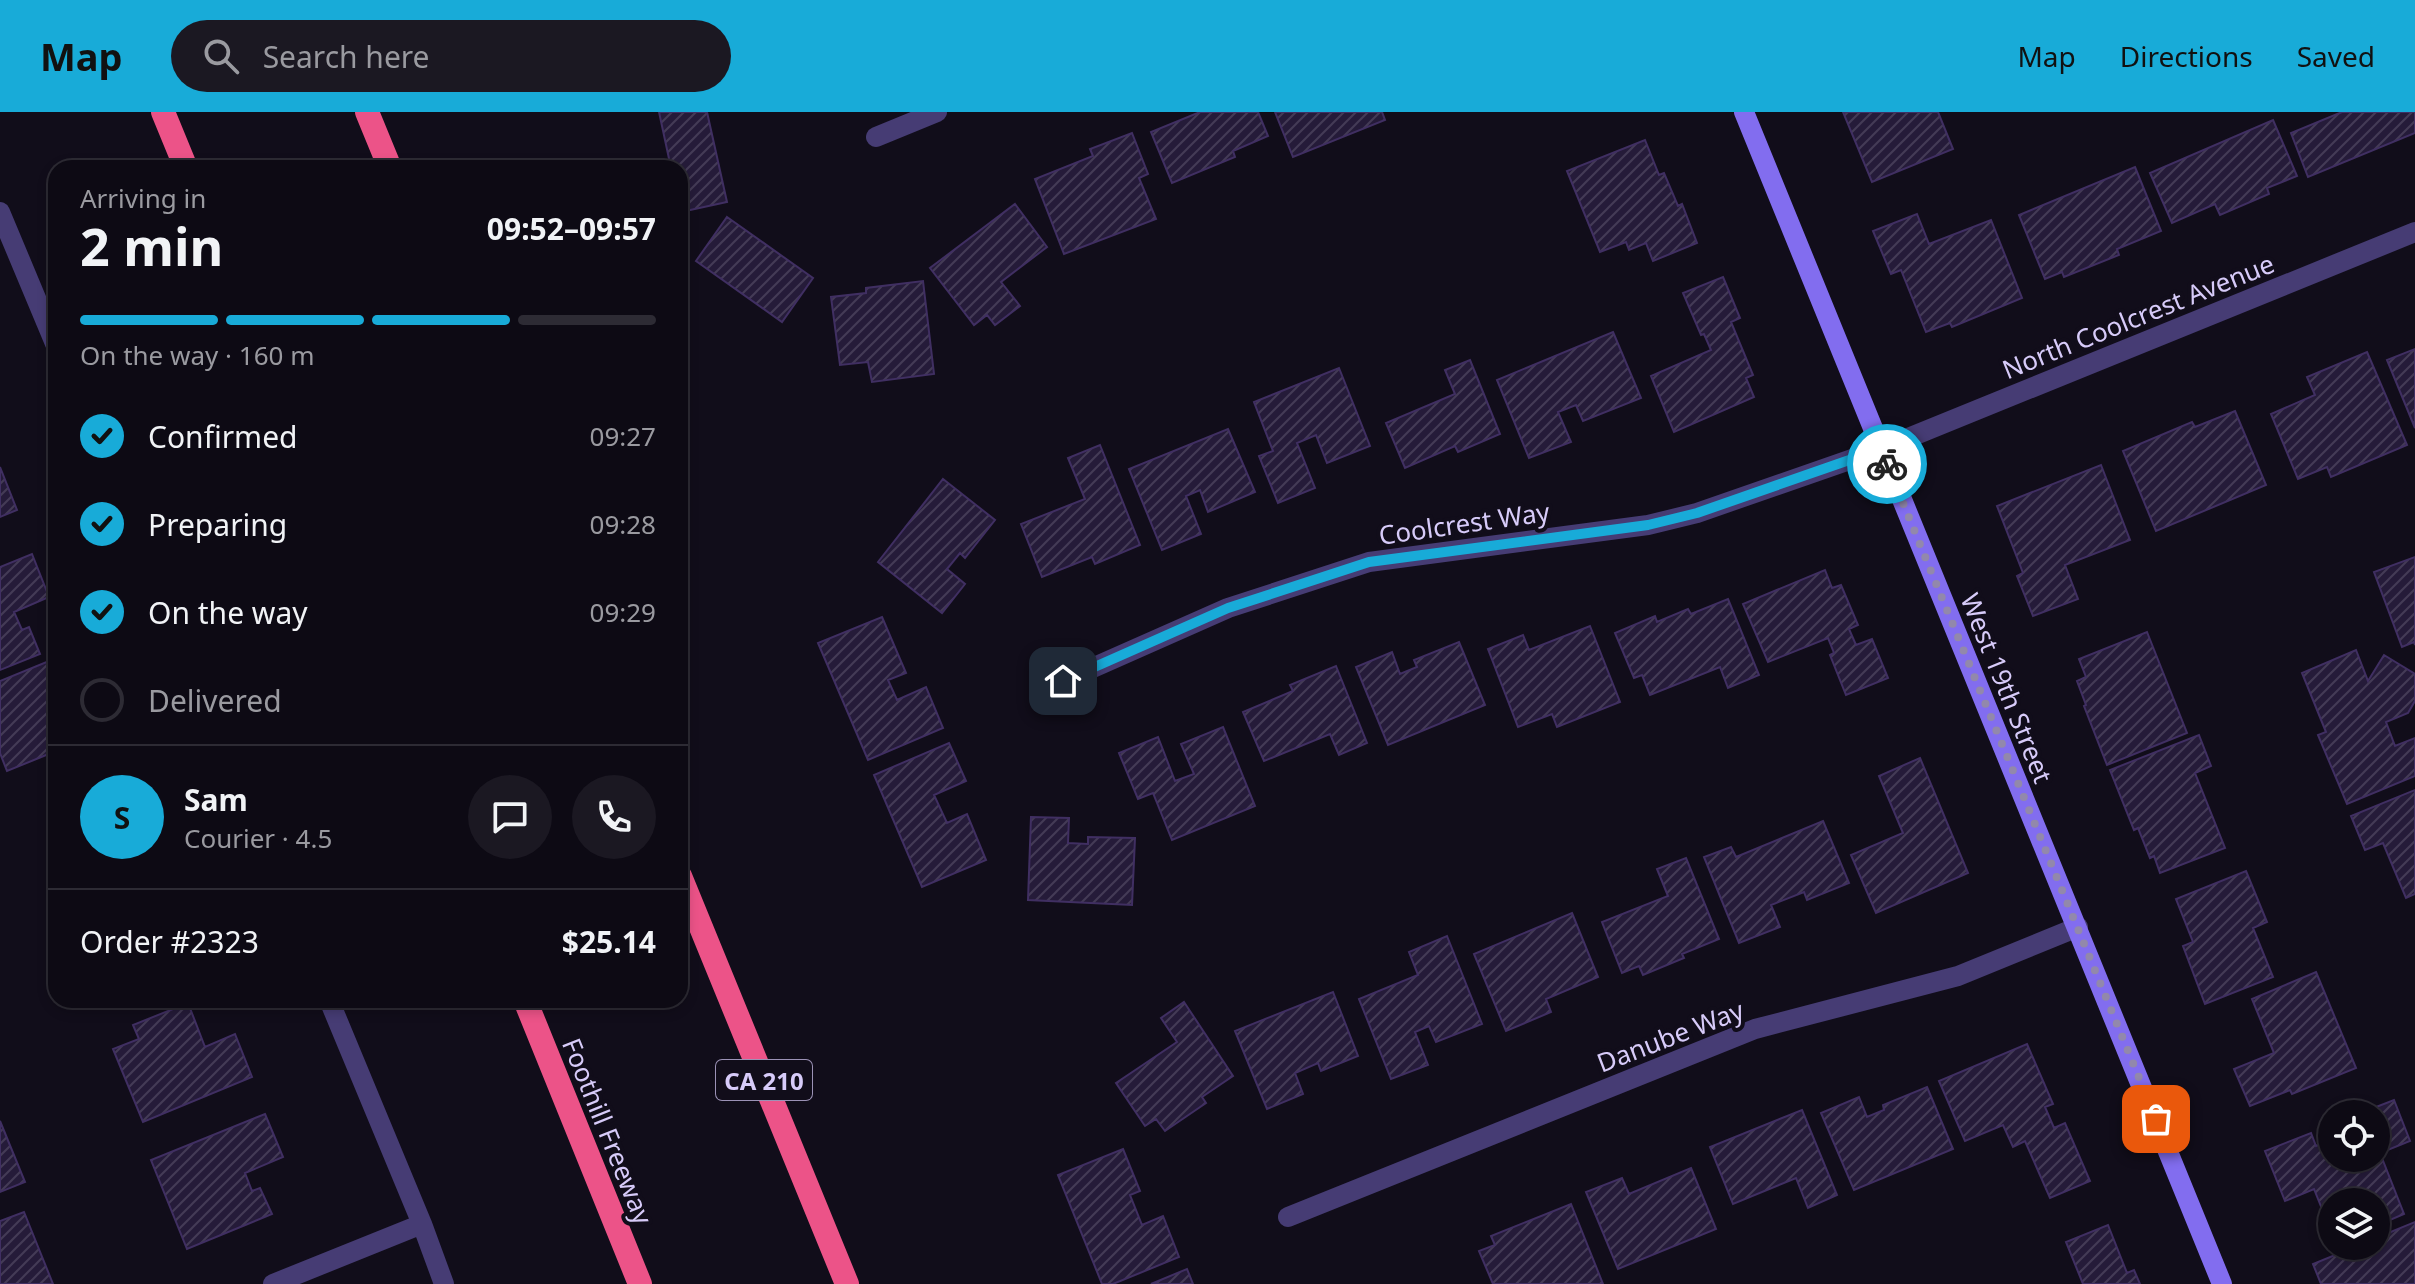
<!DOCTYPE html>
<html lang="en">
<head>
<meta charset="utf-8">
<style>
	body { margin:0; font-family:"Noto Sans",sans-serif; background:#1b1822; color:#f1f3f6; height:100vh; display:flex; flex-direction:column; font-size:30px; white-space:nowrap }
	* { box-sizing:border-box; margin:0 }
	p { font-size:26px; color:#9a9aa0 }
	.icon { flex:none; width:44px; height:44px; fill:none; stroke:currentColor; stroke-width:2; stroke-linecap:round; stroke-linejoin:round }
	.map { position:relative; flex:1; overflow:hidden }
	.drawer { position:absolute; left:48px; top:48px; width:640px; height:848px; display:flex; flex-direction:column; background:#0d0a14; border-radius:24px; box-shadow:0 4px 12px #0003,0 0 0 2px #2d2b34 }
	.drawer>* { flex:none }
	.fabs { position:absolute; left:2318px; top:988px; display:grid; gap:16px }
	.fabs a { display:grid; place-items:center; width:72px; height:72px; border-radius:50%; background:#0d0a14; box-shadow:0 4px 12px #0003,0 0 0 2px #2d2b34; font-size:40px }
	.pin { position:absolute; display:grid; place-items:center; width:68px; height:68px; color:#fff; margin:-34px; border-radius:16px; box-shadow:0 4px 12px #0006 }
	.courier { position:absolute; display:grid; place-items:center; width:80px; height:80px; margin:-40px; border:6px solid #18abd8; border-radius:50%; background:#fff; color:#222; box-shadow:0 2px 10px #0007 }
	.overview em { font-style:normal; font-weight:700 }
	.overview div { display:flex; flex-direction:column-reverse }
	.overview { display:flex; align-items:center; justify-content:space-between; height:136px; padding:0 32px }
	h1 { font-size:52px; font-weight:700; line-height:60px }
	.bar { display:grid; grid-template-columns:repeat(4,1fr); gap:12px 8px; align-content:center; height:96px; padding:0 32px }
	.bar i { height:10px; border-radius:6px; background:#2d2b34 }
	.bar .active { background:#18abd8 }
	.bar p { grid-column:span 4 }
	.line { display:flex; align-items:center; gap:20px; padding:0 32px; border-top:2px solid #2d2b34 }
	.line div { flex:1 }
	.round { display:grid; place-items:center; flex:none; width:84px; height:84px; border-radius:42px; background:#1b1822 }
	ol { padding:0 32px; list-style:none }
	li { display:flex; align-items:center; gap:24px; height:88px }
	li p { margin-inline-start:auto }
	li .icon { padding:8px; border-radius:50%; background:#18abd8; color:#111; stroke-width:4 }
	li:last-child { color:#9a9aa0 }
	li i { width:44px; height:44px; border:4px solid #2d2b34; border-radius:50% }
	header { display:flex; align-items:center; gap:48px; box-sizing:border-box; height:112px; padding:0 40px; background:#18abd8; color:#111 }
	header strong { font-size:38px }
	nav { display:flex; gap:44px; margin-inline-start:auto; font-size:28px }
	.search { width:560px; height:72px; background:#1b1822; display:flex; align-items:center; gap:20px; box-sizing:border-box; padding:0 28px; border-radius:44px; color:#9a9aa0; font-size:30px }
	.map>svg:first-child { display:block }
	.building { fill:url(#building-hatch); stroke:#402f62; stroke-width:2 }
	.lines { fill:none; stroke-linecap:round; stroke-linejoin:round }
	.minor { stroke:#463c74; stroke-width:20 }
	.secondary { stroke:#826def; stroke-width:20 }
	.motorway { stroke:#ec5388; stroke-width:24 }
	.done { stroke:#9288ab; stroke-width:8; stroke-dasharray:0 14.4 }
	.route { stroke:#18abd8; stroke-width:10 }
	.labels { text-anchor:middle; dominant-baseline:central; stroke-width:8; stroke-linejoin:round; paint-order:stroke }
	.shield { fill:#110d1a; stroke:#9c92b6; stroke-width:2 }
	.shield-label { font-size:24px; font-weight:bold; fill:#d7cbf9 }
	.street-label { font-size:26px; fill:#d7cbf9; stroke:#110d1a }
</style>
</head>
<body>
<header>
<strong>Map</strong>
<div class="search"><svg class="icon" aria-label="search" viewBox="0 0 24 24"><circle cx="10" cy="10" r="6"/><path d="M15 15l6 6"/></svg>Search here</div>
<nav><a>Map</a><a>Directions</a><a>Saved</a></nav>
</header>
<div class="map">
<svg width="2415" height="1172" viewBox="0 0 2415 1172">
	<defs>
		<pattern id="building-hatch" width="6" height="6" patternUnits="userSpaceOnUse" patternTransform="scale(2)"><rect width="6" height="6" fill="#251b39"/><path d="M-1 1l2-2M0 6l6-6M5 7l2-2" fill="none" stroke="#443b56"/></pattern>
	</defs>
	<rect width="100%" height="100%" fill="#110d1a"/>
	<path class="building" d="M659,0h48l20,90 -46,10 -1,-44h-9z
		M1200,0h58l10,24 -35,15 2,6 -63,26 -21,-51z
		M1275,0h107l3,8 -92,37z
		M1843,0h95l15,37 -81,33z
		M2342,0h73v21l-107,44 -17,-44z
		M2273,8l24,56 -30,12 2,6 -49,21 -5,-11 -43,19 -22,-50z
		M1132,21l16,41 -9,4 17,41 -92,35 -29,-75 58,-23 -3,-7z
		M1645,28l14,35 5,-2 14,33 4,-2 15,39 -44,18 -7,-18 -17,7 -3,-8 -26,10 -33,-81z
		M2135,55l26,64 -44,18 2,6 -55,22 -2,-5 -17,7 -26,-64z
		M1015,92l32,43 -46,35 19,24 -25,19 -8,-10 -13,10 -44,-57z
		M1917,102l12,30 62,-24 31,78 -70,29 -2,-4 -24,9 -25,-62 -10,4 -18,-43z
		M727,105l86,61 -31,44 -86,-61z
		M1723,165l17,41 -9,4 22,53 -7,3 8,19 -80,35 -23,-56 60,-26 -7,-16 -3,1 -18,-42z
		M923,169l11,93 -62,8 -4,-20 -28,3 -9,-68 35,-4v-5z
		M1613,220l28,66 -58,23 -7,-16 -18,7 13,30 -42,16 -32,-78z
		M2415,237v79l-28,-68z
		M2367,240l40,93 -76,32 -4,-10 -29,12 -27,-65 44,-19 -8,-18z
		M1470,248l30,74 -42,18 -3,-6 -50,22 -19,-45 69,-29 -10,-24z
		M1339,256l31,78 -43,17 -11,-28 -19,8 18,45 -37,15 -19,-47 14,-5 -19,-49z
		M2235,299l31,74 -110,46 -33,-80 69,-29 3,5z
		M1228,317l27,63 -47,20 -8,-22 -14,6 15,38 -39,16 -33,-81z
		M1100,333l40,100 -45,19 -3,-7 -50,20 -21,-53 64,-25 -17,-41z
		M2101,353l29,75 -65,25 13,34 -45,17 -16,-40 6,-3 -26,-67z
		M0,355l17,43 -17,7z
		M943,367l52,41 -30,38 -5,-5 -13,16 18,15 -23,29 -64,-51z
		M32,442l17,43 -35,15 8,18 7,-3 11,27 -40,16v-103z
		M2415,445v88l-1,-3 -12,5 -28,-75z
		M1825,458l7,18 9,-3 17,40 -9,4 7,16 16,-6 16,39 -42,17 -16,-40 4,-2 -6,-15 -60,24 -25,-58z
		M1728,487l31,76 -31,13 -8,-21 -70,28 -8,-20 -8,3 -19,-45 40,-17 2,6 31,-13 3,5z
		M882,505l24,56 -18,7 9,20 29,-13 17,41 -75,32 -50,-117z
		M1590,514l30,76 -63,25 -5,-13 -34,13 -30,-78 35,-14 6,15z
		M2147,520l40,101 -80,32 -23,-59 2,-1 -9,-24 9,-4 -7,-18z
		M1459,530l26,63 -97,40 -32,-78 36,-15 8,22 17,-7 -3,-7z
		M2356,538l12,31 16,-26 31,19v27l-7,12 -22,9 9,24 20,-8v38l-68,28 -29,-69 8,-3 -24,-59z
		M54,547l2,92 -49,20 -7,-18v-72z
		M1336,554l31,77 -28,12 -9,-21 -66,27 -21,-49 50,-21 -3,-6z
		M1223,615l32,79 -83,34 -19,-47 -15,6 -19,-46 39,-16 17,44 19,-7 -13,-30z
		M2199,623l12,31 -16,7 30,75 -65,25 -6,-17 -4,2 -12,-30 -4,2 -24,-60z
		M949,631l17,38 -32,14 13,28 20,-9 19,46 -64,27 -48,-112z
		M1920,646l48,115 -92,40 -25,-58 52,-22 -24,-57z
		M2415,678v104l-9,4 -23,-55 -18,7 -14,-34z
		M1031,705l38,1 -1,25 20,1v-7l47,1 -3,67 -104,-5z
		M1823,709l26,62 -42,17 -3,-8 -33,13 9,22 -41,16 -35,-86 27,-10 5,10z
		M1686,746l33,81 -37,15 2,4 -41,17 -4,-9 -17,7 -20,-51 66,-26 -11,-27z
		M2246,759l21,51 -14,6 20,49 -68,27 -22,-58 10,-4 -17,-43z
		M1572,801l26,64 -52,22 5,13 -45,19 -32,-77z
		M1447,824l35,88 -46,18 -7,-16 -14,6 13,33 -37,14 -32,-80 59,-24 -9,-23z
		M2316,860l40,96 -64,26 -2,-4 -40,16 -16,-37 40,-16 -22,-54z
		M1333,880l25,64 -37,15 -3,-8 -23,10 8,21 -36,15 -32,-78z
		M1184,890l49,74 -31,21 4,6 -41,28 -9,-12 -11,7 -29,-43 61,-41 -16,-24z
		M188,891l17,44 30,-13 17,43 -109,45 -30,-73 26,-10 -6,-14z
		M2027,932l26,60 -8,3 9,21 11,-5 25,58 -40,17 -25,-57 -12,6 -10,-22 -38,16 -26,-60z
		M1927,975l26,62 -99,41 -33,-77 38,-16 8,20 17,-7 -1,-5z
		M2394,988l16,41 -30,12 24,61 -28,12v-24h-44v32l-18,-45 -29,12 -20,-50 46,-18 5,13 16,-6v18h44v-44h-18z
		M1802,998l35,85 -29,13 -12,-30 -63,26 -23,-57z
		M265,1002l18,43 -38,16 7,18 8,-3 12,26 -85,35 -36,-89z
		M0,1009l25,61 -25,10z
		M1123,1037l17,42 -10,4 12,30 21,-9 16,41 -66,27h-11l-44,-109z
		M1691,1056l25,61 -98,40 -32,-77 36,-14 7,16z
		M1571,1092l32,80h-110l-14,-33 16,-6 -4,-9z
		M24,1100l29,72h-53v-63z
		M2415,1110v62h-94l-8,-20 44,-18h19v-8z
		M2108,1113l19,48 7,-3 6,14h-57l-17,-42z
		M1187,1157l6,15h-42z"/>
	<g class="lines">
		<path class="minor" d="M876,25l61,-25
			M0,100l56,134
			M1063,569l165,-73 141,-46 279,-37 49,-12 184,-64 534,-217
			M329,888l93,224 22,60
			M1288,1105l467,-188 203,-53 120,-49
			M273,1172l149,-60"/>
		<path class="secondary" d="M1744,0l478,1172"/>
		<path class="motorway" d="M163,0l23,56
			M367,0l23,56
			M680,764l167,408
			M525,888l115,284"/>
	</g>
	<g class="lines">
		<path class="done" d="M1887,352l269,655"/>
		<path class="route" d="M1063,569l165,-73 141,-46 279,-37 49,-12 184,-64 6,15"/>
	</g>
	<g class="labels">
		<rect class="shield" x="716" y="948" width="96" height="40" rx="6"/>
		<g class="shield-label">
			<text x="764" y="968">CA 210</text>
		</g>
		<g class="street-label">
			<text transform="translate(2138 204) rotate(-22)">North Coolcrest Avenue</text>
			<text transform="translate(1464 411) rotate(-8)">Coolcrest Way</text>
			<text transform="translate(2007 576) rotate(68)">West 19th Street</text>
			<text transform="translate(1670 924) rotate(-21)">Danube Way</text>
			<text transform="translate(608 1019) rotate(68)">Foothill Freeway</text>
		</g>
	</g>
</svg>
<div class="fabs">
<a><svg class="icon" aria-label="locate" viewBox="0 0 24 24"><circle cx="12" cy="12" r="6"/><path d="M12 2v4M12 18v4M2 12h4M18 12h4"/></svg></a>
<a><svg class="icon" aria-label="layers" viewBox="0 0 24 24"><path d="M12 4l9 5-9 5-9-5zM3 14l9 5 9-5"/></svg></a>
</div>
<div class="pin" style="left:2156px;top:1007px;background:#ea580c"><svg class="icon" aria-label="bag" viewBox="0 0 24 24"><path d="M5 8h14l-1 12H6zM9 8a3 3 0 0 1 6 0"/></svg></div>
<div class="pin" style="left:1063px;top:569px;background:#1f2937"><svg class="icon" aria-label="home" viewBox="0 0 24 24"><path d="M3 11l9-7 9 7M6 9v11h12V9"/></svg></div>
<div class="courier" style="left:1887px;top:352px"><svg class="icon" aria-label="bike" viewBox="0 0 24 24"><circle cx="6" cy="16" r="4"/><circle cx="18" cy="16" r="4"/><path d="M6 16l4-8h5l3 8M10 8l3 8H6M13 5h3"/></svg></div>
<section class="drawer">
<div class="overview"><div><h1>2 min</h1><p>Arriving in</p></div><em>09:52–09:57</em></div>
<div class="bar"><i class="active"></i><i class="active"></i><i class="active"></i><i></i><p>On the way · 160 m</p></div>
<ol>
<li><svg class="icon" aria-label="check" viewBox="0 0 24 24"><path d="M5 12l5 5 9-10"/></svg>Confirmed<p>09:27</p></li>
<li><svg class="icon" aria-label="check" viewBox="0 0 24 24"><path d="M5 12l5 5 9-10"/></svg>Preparing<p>09:28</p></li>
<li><svg class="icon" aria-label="check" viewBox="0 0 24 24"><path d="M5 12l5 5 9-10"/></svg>On the way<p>09:29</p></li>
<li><i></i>Delivered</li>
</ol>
<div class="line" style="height:144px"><b class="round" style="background:#18abd8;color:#111">S</b><div><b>Sam</b><p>Courier · 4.5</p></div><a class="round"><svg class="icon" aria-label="chat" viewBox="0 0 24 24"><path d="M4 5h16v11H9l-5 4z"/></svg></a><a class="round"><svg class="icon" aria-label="phone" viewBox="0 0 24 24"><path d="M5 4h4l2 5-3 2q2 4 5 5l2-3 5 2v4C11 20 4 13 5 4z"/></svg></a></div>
<div class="line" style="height:104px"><div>Order #2323</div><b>$25.14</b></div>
</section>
</div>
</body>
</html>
